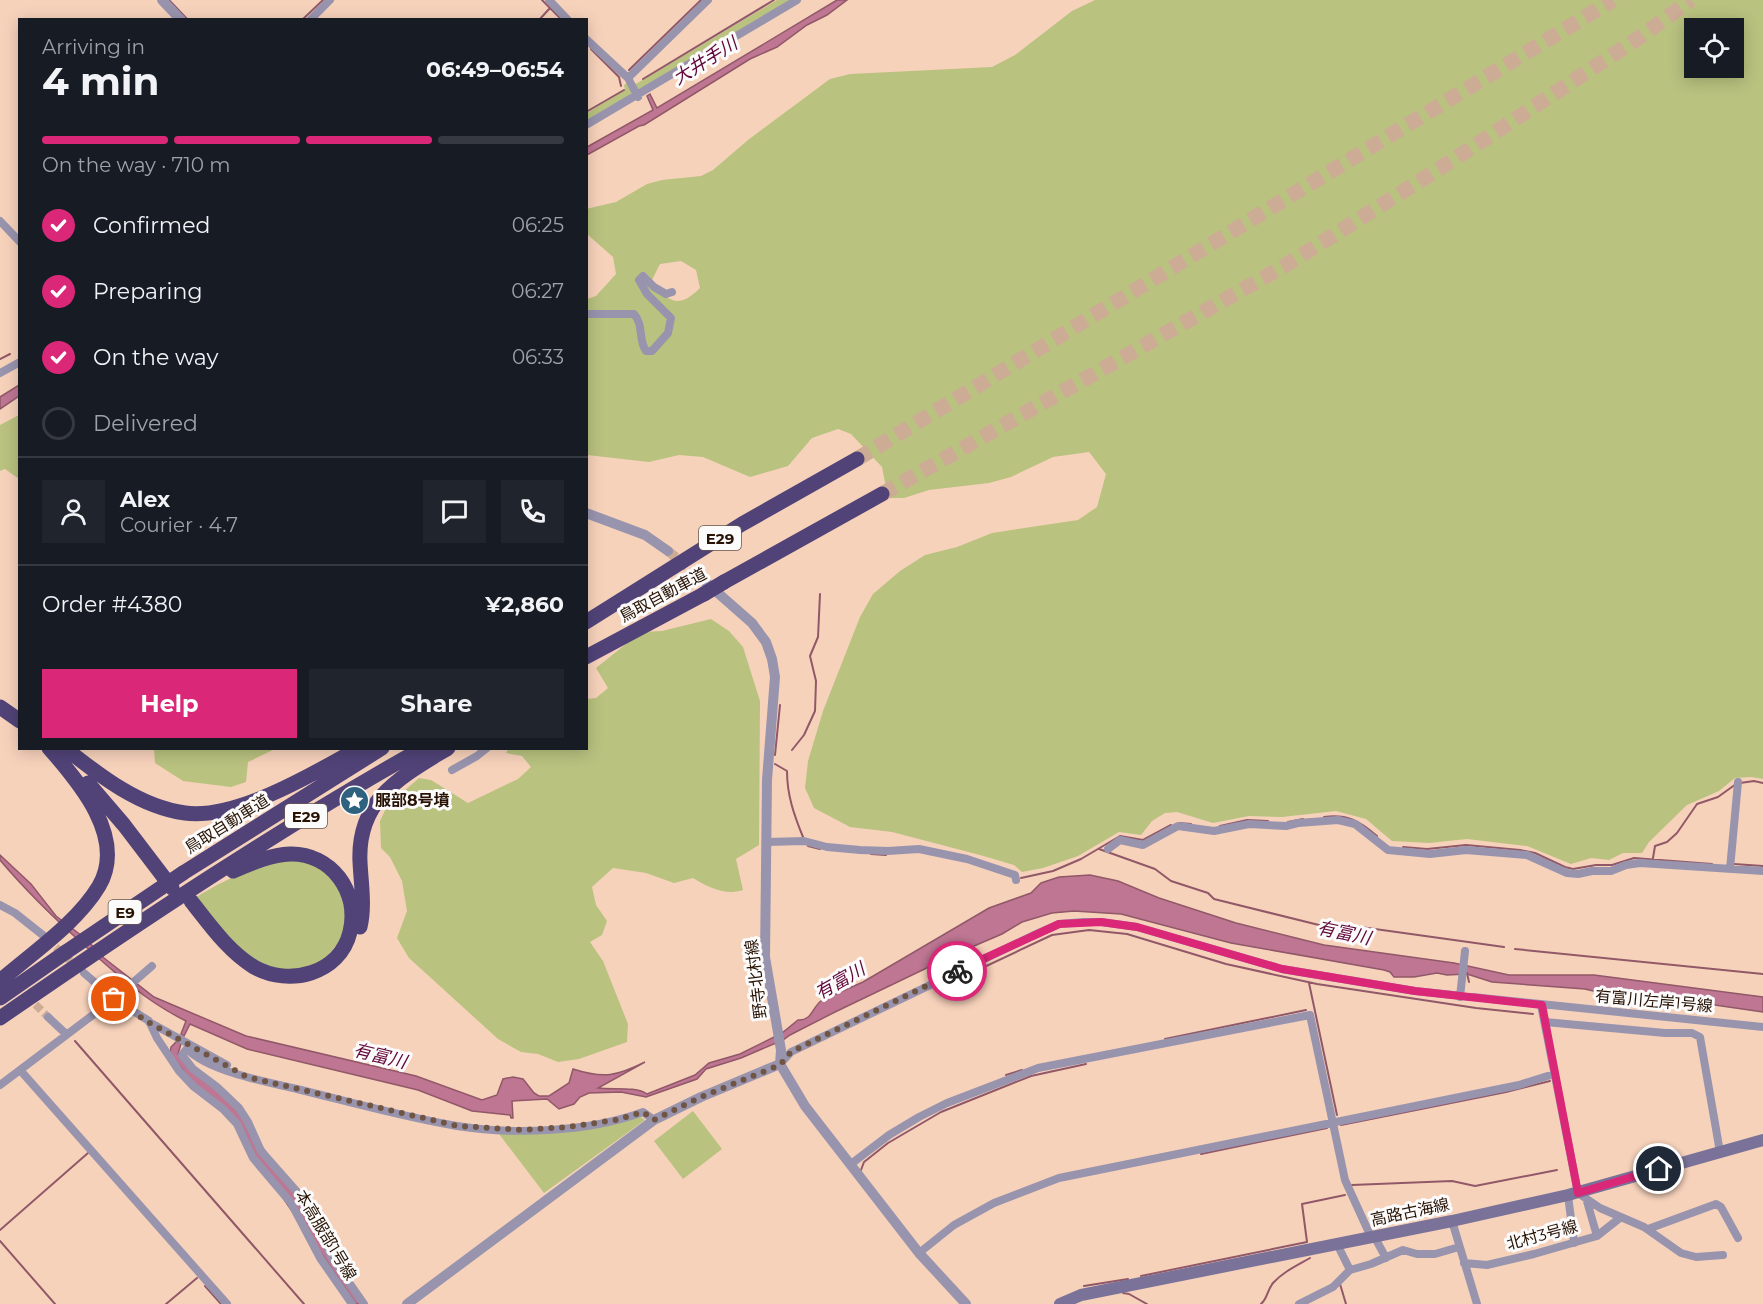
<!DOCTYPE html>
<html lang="en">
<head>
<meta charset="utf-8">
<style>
	body { margin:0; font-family:Montserrat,"Noto Sans JP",sans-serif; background:#20242c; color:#f1f3f6; height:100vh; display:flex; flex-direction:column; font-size:22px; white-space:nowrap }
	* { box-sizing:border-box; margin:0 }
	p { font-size:20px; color:#9ea1a6 }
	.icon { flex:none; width:33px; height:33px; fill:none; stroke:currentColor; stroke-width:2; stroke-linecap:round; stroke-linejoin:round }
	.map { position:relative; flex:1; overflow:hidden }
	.panel { position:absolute; left:18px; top:18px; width:570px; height:732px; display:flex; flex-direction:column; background:#171b24; border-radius:0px; box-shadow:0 3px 15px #0003 }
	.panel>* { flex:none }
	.controls { position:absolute; left:1684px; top:18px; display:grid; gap:12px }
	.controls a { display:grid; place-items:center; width:60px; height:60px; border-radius:0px; background:#171b24; box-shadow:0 3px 15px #0003; font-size:30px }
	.pin { position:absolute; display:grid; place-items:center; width:51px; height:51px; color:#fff; margin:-26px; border:3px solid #fff; border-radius:50%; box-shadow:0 2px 6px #0007 }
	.courier { position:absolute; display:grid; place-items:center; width:60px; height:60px; margin:-30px; border:4px solid #db2777; border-radius:50%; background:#fff; color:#222; box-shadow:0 2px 8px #0007 }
	.head em { font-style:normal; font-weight:700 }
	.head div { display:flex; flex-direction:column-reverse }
	.head { display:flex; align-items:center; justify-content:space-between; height:102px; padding:0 24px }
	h1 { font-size:39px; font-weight:700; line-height:45px }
	.bar { display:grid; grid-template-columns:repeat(4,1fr); gap:9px 6px; align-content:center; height:72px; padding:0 24px }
	.bar i { height:8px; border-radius:4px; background:#363941 }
	.bar .current { background:#db2777 }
	.bar p { grid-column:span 4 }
	.line { display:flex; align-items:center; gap:15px; padding:0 24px; border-top:2px solid #363941 }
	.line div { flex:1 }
	.round { display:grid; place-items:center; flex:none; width:63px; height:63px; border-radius:0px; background:#20242c }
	ol { padding:0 24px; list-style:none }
	li { display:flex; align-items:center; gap:18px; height:66px }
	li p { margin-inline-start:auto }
	li .icon { padding:6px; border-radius:50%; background:#db2777; color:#fff; stroke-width:4 }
	li:last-child { color:#9ea1a6 }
	li i { width:33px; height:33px; border:3px solid #363941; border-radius:50% }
	.cta { display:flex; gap:12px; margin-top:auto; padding:12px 24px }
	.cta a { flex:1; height:69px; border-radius:0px; background:#db2777; color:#fff; font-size:24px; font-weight:700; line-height:69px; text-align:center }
	.cta a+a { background:#20242c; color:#f1f3f6 }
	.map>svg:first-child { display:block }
	.green { fill:#b9c27f; fill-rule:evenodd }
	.water { fill:#be7693; stroke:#915868; stroke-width:1.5 }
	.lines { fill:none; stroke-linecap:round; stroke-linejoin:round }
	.stream { stroke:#915868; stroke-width:2 }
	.minor-tunnel { stroke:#cdac96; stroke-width:8; stroke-dasharray:8 4; stroke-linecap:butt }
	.tertiary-tunnel { stroke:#cdac96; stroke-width:10; stroke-dasharray:10 5; stroke-linecap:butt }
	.motorway-tunnel { stroke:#cdac96; stroke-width:15; stroke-dasharray:15 8; stroke-linecap:butt }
	.minor { stroke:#9994ae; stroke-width:8 }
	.tertiary { stroke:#9994ae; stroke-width:10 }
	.secondary { stroke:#7a7298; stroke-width:12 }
	.motorway { stroke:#514378; stroke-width:15 }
	.motorway-bridge { stroke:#514378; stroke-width:15 }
	.done { stroke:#705544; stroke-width:6; stroke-dasharray:0 10.8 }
	.route { stroke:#db2777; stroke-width:8 }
	.labels { text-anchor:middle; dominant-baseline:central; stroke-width:6; stroke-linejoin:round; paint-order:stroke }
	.shield { fill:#fbfbfb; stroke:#67584e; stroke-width:1.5 }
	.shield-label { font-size:15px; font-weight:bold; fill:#271204 }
	.street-label { font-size:16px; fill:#271204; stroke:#fbfbfb }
	.poi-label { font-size:16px; font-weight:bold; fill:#271204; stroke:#fbfbfb; text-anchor:start }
	.water-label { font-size:18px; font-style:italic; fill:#610638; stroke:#fbfbfb }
</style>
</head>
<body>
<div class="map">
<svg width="1763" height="1304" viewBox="0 0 1763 1304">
	<rect width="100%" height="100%" fill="#f7d2bb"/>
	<path class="green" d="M777,0h17l-153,92 -7,-7z
		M1095,0h668v779l-12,-2 -16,1 -16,13 -32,14 -38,37 -7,11h-19l-14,7 -18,-2 -20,6 -44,-18 -60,-7 -38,4 -37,-2 -26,-22 -30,-8 -54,6 -33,-1 -36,7 -36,-11 -12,1 -13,8 -11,14 -22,-3 -41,24 -35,12 -21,4 -8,-7 -34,-10 -88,-23 -42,-5 -36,-19 -9,-20 3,-27 15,-50 37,-94 13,-23 27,-23 25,-16 32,-8 35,-14 86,-13 19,-13 9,-33 -17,-22 -36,5 -42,20 -22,6 -60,7 -25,8h-16l-6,-31 -31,-33 -13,-5 -26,9 -24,28 -38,11 -47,-20 -24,-2 -30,7 -62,-7v-156l9,-3 20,-22 -3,-17 -26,-23 -1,-25 30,-7 31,-18 15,-4 39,-4 12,-6 35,-30 82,-61 20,-5 142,-7 23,-12 57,-44zM1695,28h39v40h-39zM681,261l15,9 4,18c-22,22 -32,14 -48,-8l8,-16z
		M627,83l7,11 -47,28v-9l38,-23 -1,-5z
		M19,415v64l-14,-10 -5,2v-46z
		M711,619l18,12 14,16 17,54 -1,144 -23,14 7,31c-17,6 -36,-3 -50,-12l-19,5 -28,-10 -33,-5 -21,19 4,18 11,16 -5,14 -12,7 13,19 25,63 -1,18 -48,17 -21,3 -20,-8 -17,-2 -23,-13 -89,-81 -12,-20 10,-27 -5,-30 -12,-24 -9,-9 -1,-27 7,-15 32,-28 12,2 37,23 50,-24 13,-12 -9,-11 -16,-3 2,-4 78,-1 1,-49 9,-1 12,-10 -12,-20 45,-36 21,-1z
		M154,749v-1l154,1h-33l-27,13 -2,20 -15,5 -48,-6 -28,-18z
		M279,860l27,1 14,6 18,17 9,36 -7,21 -18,21 -13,6 -30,3 -33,-15 -51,-58c26,-17 54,-29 84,-38z
		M693,1111l29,38 -39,30 -29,-38z
		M639,1116l6,4 -101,73 -45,-59z"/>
	<path class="water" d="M837,0h10l-20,15 -20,10 -30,22 -27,12 -106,66 -5,1 -52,29v-8l66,-37 -6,-14 3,-2 7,14z
		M19,385v11l-19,13v-12z
		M0,855l31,29 25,32 30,23 18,19 50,39 92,39 170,40 66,24 15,-5 6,-16 10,-2 10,2 11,14 5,3h10l20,-13 4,-14c31,10 44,7 72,-7l-47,26c14,2 38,-2 49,6l48,-19 14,-12 31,-9 42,-21 16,-13c14,1 14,-13 24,-20l41,-18 126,-74 42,-15 10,-10 18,-6 31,-2 28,6 41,17 77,25 88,22 130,18 55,12h85l169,22v15l-76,-11 -73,-5 -29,-7 -93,-7 -25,-8 -20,1 -10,-2 -23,4h-20l-4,-5 -6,-2 -153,-27 -110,-29 -47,-3 -22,2 -30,9 -20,12 -42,18 -125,60 -45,23 -7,5 -42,18 -35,11 -9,10 -51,18 -25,-5 -32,1 -9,4 -6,7 -15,5 -12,-10 -35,2 1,17h-2l-1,-3 -38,-4 -54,-21 -171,-41 -57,-25 -6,12 -3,-2 5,-13c-39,-19 -70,-47 -102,-76 -30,-27 -58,-54 -84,-85z
		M177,1041l4,3 -3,10 55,51 62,89 66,110h-5l-100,-145 -11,-25 -54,-53 -21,-28 1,-6z"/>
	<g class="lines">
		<path class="stream" d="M169,0l19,20
			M542,0l20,20
			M302,20l21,-20
			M539,20l11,-12
			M591,49l28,28 2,9
			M629,70l72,-70
			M643,79l131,-79
			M586,112l38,-22
			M0,359l10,-5
			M792,750l12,-15 11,-24 1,-30 -6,-25 8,-19 2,-43
			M775,755l5,-50
			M775,764l12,7c0,24 7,44 16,66
			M1740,783l14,-2 9,2
			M1324,817c24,-3 35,4 53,19
			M1288,822l15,-3
			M1179,823l12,1
			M1220,826l27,-6 21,1
			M808,846l12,3
			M1403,847l24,2 39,-4 54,5 15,3 30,14 8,2 23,-4h16l22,-7 78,6
			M1099,849l56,20 16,12 37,12 6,6 109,27 9,-3 172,24
			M871,854l15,1
			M1653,858l2,-12 12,-4 10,-9 20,-29 21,-7 18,-13
			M1734,864l29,2
			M1021,878l32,-7 28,-12 39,-23 23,4 28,-15
			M1515,949l248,25
			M1467,973l2,9
			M965,976l87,-41 37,-5 38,4 99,30 91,20 159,24 57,6
			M1309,983l28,132
			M1165,1039l141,-29
			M75,1041l229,263
			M1006,1075l16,-5
			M1341,1125l165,-33 44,-11
			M1201,1154l126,-26
			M861,1170l3,-8 24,-19 53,-31 90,-36 55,-12
			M1352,1185l100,-4 23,5 82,-16
			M0,1230l88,-77
			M0,1241l55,63
			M1141,1276l166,-34 -5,-38 43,-9
			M1340,1284l6,20
			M205,1286l16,18
			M1084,1286l44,-7
			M1123,1293l6,1 18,10
			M166,1304l31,-26
			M1261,1304c7,-6 6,-14 12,-21 10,-11 23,-17 37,-25"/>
		<path class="minor-tunnel" d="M47,939l32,30
			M27,996l21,21"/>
		<path class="tertiary-tunnel" d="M668,551l34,28"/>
		<path class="motorway-tunnel" d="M857,459l756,-459
			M882,494l404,-229 167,-105 184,-121 54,-39"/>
		<path class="minor" d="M549,0l19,20
			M310,20l20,-20
			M586,39l42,39 10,19
			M628,78l80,-78
			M586,125l211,-125
			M0,221l20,21
			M586,314h48c10,11 4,26 12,37h6l16,-18 3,-15 -24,-24 -8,-14 4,-4 11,11 12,7 6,-2
			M0,373l20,-11
			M452,770l25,-14 10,-8
			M767,842l37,-1 23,6 33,3 28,1 31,-2 48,10 48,16 1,5
			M1108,849l12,-9 23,5 35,-19 36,5 35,-7 37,2 12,-3 40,-3 17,4 33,26 42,4 36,-4 61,5 40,18 11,1 14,-3h19l15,-6 14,-2 123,8
			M1730,869l8,-87
			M0,905l15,8 29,23
			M84,973l30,26 35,22 8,17 22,33 14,15 30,23 14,15 16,34 38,45 29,55 32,46
			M1460,997l5,-46
			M1541,1005l37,188 22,15 44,19 37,26 15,4 27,-2
			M48,1017l18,17
			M149,1022l78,43
			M1545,1022l120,11h27l8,4 20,115
			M189,1046l-7,9 11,14 24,18 22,21 9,14 13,29 37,42 15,25 19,40 32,46
			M187,1049c21,22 79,33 110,40 53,13 106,28 160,37 57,9 132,6 186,-14l11,8
			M780,1064l11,-12 241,-116 27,-12 24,-2h18l36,5 145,42 133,22 348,36
			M20,1070l94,-71 38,-33
			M0,1085l20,-15 207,234
			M851,1164l38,-29 30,-18 28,-14 91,-35 272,-53 35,165 26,57
			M1568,1195l6,48
			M1586,1198l11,38
			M1452,1221l25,83
			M1648,1229l68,-25 5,3 17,31
			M1374,1236l12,22
			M1337,1244l13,26
			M919,1253l35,-28 40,-22 65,-25 460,-93 35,-11
			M1464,1263l23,2 47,-11 63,-18 24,-19
			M1299,1304l34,-17 17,-17 21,-6 32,-14 14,4h18l24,-7"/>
		<path class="tertiary" d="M162,0l19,20
			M586,513l59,22 23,16
			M702,579l50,44 14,19 6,17 3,18 -8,103 -2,177 16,93 -1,14 25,42 114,147 47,51
			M407,1304l247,-184 47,-23 79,-33"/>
		<path class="secondary" d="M1060,1304l21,-9 371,-74 116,-26 195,-55"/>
		<path class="motorway" d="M724,582l158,-88
			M586,622l156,-98 115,-65
			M586,657l118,-63
			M0,707l20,14
			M65,748c35,28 75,59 120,65 51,7 130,-40 174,-65
			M88,783l36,42 48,63
			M183,873l199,-125
			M191,901c19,24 37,50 63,66 35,20 86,7 96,-35 10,-40 -19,-79 -60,-78 -20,1 -38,9 -57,17
			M360,927c5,-21 1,-44 0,-65 -3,-63 41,-85 88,-114
			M0,981c32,-28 77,-58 99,-95 28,-48 -20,-104 -50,-138
			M0,998l66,-46
			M0,1018c138,-95 277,-188 423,-270"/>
		<path class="motorway-bridge" d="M704,594l20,-12
			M66,952l117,-79"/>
	</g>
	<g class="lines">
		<path class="done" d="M114,999l34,23 99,55 211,49 65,4 45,-3 48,-7 27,-8 11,8 47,-23 79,-32 11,-13 166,-81"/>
		<path class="route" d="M957,971l102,-47 42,-2 36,5 145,42 133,22 127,14 36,188 81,-24"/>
	</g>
	<defs>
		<symbol id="sight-disc" viewBox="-11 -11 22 22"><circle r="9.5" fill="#2e627e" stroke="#fbfbfb"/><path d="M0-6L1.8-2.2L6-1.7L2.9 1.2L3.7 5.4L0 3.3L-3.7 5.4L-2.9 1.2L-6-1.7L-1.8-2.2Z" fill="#fff"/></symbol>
	</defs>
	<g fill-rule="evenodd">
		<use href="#sight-disc" x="338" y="784" width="33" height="33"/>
	</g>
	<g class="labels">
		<g class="shield">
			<rect x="699" y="526" width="42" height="24" rx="4.5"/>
			<rect x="285" y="804" width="42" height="24" rx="4.5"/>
			<rect x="108.5" y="900" width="33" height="24" rx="4.5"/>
		</g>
		<g class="shield-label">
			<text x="720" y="538">E29</text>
			<text x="306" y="816">E29</text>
			<text x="125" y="912">E9</text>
		</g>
		<g class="street-label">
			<text transform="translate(663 595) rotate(-28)">鳥取自動車道</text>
			<text transform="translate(227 824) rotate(-32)">鳥取自動車道</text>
			<text transform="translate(756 979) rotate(-97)">野寺北村線</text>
			<text transform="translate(1654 1001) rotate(5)">有富川左岸1号線</text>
			<text transform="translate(1410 1212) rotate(-12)">高路古海線</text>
			<text transform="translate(326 1235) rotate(59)">本高服部1号線</text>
			<text transform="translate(1542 1235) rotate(-15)">北村3号線</text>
		</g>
		<g class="poi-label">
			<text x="375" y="800">服部8号墳</text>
		</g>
		<g class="water-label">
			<text transform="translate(705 61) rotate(-32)">大井手川</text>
			<text transform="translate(1344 933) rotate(12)">有富川</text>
			<text transform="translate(840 981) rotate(-30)">有富川</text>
			<text transform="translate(380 1056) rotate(14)">有富川</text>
		</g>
	</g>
</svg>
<div class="controls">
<a><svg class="icon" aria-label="locate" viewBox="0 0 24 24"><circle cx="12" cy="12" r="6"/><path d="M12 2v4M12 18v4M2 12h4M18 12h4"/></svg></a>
</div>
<div class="pin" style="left:114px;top:999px;background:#ea580c"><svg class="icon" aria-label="bag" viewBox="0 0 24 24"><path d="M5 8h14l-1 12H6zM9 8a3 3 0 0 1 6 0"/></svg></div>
<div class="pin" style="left:1659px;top:1169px;background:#1f2937"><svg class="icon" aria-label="home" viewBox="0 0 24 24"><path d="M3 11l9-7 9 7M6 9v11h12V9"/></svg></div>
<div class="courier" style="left:957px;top:971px"><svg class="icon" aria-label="bike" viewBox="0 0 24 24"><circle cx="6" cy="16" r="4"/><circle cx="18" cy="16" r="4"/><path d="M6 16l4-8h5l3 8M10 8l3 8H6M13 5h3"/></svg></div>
<section class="panel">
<div class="head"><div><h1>4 min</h1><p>Arriving in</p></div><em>06:49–06:54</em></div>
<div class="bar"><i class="current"></i><i class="current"></i><i class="current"></i><i></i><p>On the way · 710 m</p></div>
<ol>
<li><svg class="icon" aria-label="check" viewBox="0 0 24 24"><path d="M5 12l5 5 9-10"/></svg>Confirmed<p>06:25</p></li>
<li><svg class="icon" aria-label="check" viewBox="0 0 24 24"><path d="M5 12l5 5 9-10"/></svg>Preparing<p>06:27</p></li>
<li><svg class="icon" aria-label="check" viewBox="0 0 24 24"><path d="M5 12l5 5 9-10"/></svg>On the way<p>06:33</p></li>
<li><i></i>Delivered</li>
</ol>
<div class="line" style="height:108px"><a class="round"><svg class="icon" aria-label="person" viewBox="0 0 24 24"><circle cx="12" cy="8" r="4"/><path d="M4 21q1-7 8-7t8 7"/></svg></a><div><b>Alex</b><p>Courier · 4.7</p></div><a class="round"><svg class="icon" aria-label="chat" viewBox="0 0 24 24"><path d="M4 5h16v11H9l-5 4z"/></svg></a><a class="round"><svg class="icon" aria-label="phone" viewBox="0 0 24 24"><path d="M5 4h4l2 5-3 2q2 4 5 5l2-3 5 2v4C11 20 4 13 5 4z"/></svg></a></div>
<div class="line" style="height:78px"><div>Order #4380</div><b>¥2,860</b></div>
<div class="cta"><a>Help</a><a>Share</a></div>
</section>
</div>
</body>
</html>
